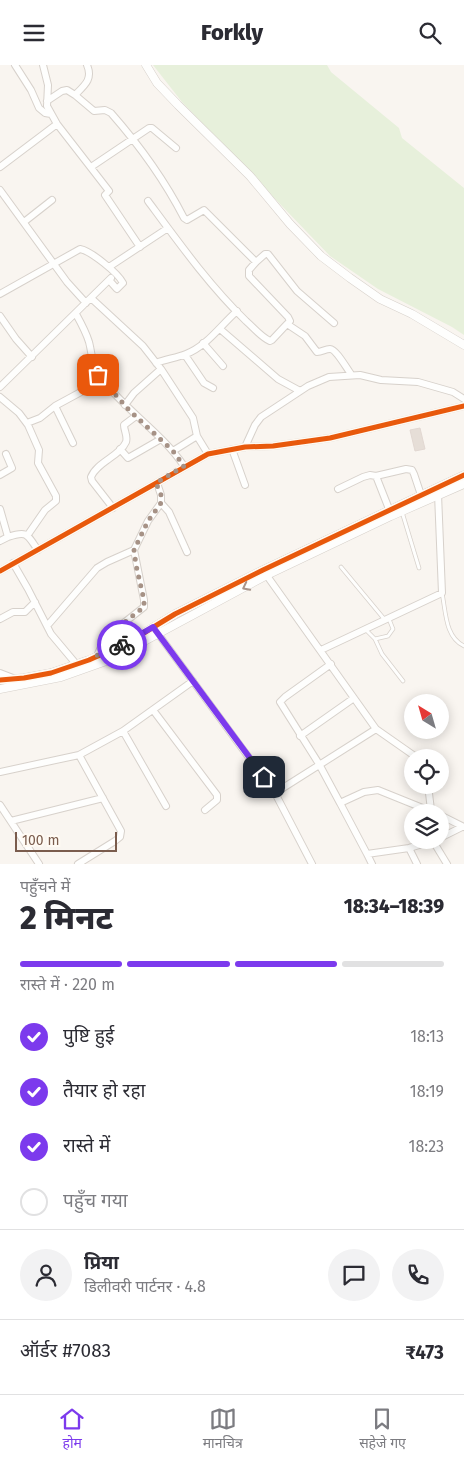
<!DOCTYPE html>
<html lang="hi">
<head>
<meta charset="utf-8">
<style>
	body { margin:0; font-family:"Fira Sans","Noto Sans Devanagari",sans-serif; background:#f2f2f3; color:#2b2b33; height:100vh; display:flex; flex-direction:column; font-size:19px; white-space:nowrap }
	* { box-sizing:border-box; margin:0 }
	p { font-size:16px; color:#7c7c81 }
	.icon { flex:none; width:28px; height:28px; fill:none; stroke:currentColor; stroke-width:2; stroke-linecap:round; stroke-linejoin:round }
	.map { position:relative; height:799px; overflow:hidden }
	.panel { display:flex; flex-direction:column; background:#fff; flex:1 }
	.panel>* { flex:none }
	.needle { width:32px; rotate:323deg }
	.controls { position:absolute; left:404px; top:629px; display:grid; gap:10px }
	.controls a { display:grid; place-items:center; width:45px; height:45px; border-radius:50%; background:#fff; box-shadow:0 2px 12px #0003; font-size:25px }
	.scale { position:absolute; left:15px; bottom:12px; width:102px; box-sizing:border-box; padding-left:5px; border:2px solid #7a5c4d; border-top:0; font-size:14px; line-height:18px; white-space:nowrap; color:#7a5c4d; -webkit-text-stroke:4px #fffaf3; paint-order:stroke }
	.pin { position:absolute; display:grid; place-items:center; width:42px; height:42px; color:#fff; margin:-21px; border-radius:10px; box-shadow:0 2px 8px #0006 }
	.courier { position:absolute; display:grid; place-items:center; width:50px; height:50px; margin:-25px; border:4px solid #7c3aed; border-radius:50%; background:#fff; color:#222; box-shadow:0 1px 6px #0007 }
	.summary em { font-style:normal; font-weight:800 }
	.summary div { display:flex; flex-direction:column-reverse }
	.summary { display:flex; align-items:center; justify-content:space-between; height:85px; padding:0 20px }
	h1 { font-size:32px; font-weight:800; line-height:38px }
	.bar { display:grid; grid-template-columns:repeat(4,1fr); gap:8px 5px; align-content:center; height:60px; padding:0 20px }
	.bar i { height:6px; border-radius:4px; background:#e1e1e2 }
	.bar .current { background:#7c3aed }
	.bar p { grid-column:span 4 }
	.line { display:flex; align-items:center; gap:12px; padding:0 20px; border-top:1px solid #e1e1e2 }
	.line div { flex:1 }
	.round { display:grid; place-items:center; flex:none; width:52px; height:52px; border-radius:26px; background:#f2f2f3 }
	ol { padding:0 20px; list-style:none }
	li { display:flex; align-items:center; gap:15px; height:55px }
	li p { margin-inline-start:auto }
	li .icon { padding:5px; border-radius:50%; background:#7c3aed; color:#fff; stroke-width:4 }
	li:last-child { color:#7c7c81 }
	li i { width:28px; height:28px; border:2px solid #e1e1e2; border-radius:50% }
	header { display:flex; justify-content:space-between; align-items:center; height:65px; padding:0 20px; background:#fff; font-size:22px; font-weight:800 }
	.tab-bar { display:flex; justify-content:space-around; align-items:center; height:70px; border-top:1px solid #e1e1e2; background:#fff; font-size:14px; color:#7c7c81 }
	.tab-bar a { display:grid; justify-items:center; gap:2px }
	.tab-bar .current { color:#7c3aed }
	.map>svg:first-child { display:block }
	.green { fill:#e7f0db }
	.building { fill:#e6ded7; stroke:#e2d8d2 }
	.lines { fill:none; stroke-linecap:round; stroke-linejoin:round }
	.service-casing { stroke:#d7d1cb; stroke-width:4.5 }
	.minor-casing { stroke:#d7d1cb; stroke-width:8 }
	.tertiary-casing { stroke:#d7d1cb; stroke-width:9 }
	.service { stroke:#fefefd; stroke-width:3 }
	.minor { stroke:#fefefd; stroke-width:6 }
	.tertiary { stroke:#fefefd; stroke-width:8 }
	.cycleway-casing { stroke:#fffaf3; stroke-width:8 }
	.cycleway { stroke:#e8590c; stroke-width:5 }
	.oneway { stroke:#a8958b }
	.done { stroke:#a69286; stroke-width:5; stroke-dasharray:0 9 }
	.route { stroke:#7c3aed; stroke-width:6 }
</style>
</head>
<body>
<header><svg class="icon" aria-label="menu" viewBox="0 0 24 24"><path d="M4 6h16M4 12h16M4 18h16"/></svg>Forkly<svg class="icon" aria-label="search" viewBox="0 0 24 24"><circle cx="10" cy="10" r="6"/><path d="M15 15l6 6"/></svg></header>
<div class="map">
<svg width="464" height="799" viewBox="0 0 464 799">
	<rect width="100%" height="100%" fill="#f9f5f0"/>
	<path class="green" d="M153,0h174l4,7 68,56 3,10 62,50v147l-12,-8 -74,-38 -48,-33 -148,-154z"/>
	<path class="building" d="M420,363l5,21 -10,2 -5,-21z"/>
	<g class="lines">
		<defs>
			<path id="service" d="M402,447l17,56
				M341,502l44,53
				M442,528c4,19 3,44 22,53
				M365,564l10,10 13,-3 5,-7 -4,-10
				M375,574l7,15 21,27"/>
			<path id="minor" d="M15,0l16,25 8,18 6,5 6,1
				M43,0l5,20 -1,21 10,18
				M75,30c10,-10 18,-16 12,-30
				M47,36l15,-10 5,-1 8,5 19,16 11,-1 6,3c29,33 53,66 73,105l3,2 17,-10 52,52 -7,8v6l39,41 2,4 -3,3
				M0,102l57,-43 52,67 -4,4 35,52
				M91,102l58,-39h3l24,20
				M0,125l67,92 19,21
				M148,136c31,42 61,84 98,120 8,7 15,16 24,20l2,-1 15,-16 18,12 12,16c5,0 8,-3 13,-3 6,0 17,20 21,25
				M24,157l28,-22
				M256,197l9,-8h3l29,37 37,32
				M109,202l59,-39
				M0,229l80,-45c11,2 38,24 43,34l-6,6 -8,-9
				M91,233l52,48 18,23 32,49 4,18 11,18
				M76,249c5,9 10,18 13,28 3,11 3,25 10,34 25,33 63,57 85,90
				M0,251l16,23 16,18
				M220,264l58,50 22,12
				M203,278l20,23
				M185,290l19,28 9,5
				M156,298c10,-4 20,-5 30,-9 21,-8 34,-28 51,-43
				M0,322l111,-109
				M0,332l19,16 9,12 11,25 -1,13 18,33v5l-11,9 -18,26
				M125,340l9,-12 27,-24
				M55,341l18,37
				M27,358l13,-5 15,-12 48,-26
				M245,382l10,-22 6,-8 47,-31 21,-9 31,-2 21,5 37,2 35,10 11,7
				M120,384l8,9 33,-19
				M232,384l13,36
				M173,386l24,-15
				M0,410l12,-7 -6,-14
				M376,411l15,38
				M338,424l25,-12 7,-2 6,1 30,-7 6,1 2,4 7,21
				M161,438l8,9 18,40
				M113,443l-21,-27 -1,-4c6,-15 29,-21 35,-35 2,-6 -2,-11 -2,-17l12,-9
				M0,444l8,28 -8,4
				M8,472c20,-7 19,-2 30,13
				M13,498l15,26 23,45 26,31
				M0,506l208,-117 37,-7 28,-1 57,-8 134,-32
				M265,508l111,156 -101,64
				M0,554l13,-7h12l10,-10
				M47,561l50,-58 10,-6 27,-12
				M156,566l119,162 37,71
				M321,585l121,-57 -4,-99
				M97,591l5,-11 9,-12 33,-26v-7l-10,-50 14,-29 13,-18v-8l-4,-12
				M331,599l-46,33 -5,5 39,62 21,39 24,-11 14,-2 57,23
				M0,608l13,5
				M153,645l64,85v5l-12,10
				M376,664l40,28
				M123,666l43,75
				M300,671l54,-38
				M0,707l79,-17 44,-24 70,-50
				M428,720l3,25
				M340,738l27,51 42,-6 27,-8
				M0,740l39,59
				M440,750l24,12
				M11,756l92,-23
				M440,773l22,-11
				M433,776l14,23
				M409,783l8,16
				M367,789l5,10
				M78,799l37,-23 5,-4 1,-6 -42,-76"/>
			<path id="tertiary" d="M146,0l11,18 21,22 72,71 40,48 31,32 29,22 30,21 32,15 52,31
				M0,615l24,-2 27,-5 38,-13 40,-18 46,-28 88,-44 201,-95
				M0,624l61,-12 48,-17 158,-85 124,-59 73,-32"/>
		</defs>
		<use href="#service" class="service-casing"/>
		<use href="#minor" class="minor-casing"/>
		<use href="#tertiary" class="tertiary-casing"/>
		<use href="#service" class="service"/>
		<use href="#minor" class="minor"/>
		<use href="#tertiary" class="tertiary"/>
		<defs>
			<path id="cycleway" d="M0,506l208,-117 37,-7 28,-1 57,-8 134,-32
				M0,615l24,-2 27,-5 38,-13 40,-18 46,-28 88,-44 201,-95"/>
		</defs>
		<use href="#cycleway" class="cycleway-casing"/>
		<use href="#cycleway" class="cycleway"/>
	</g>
	<defs><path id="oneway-chevron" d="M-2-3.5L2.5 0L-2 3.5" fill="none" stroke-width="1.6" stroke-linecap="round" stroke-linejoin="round" transform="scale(1.25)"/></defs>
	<use class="oneway" href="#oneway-chevron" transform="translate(246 522) rotate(153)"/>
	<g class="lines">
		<path class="done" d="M98,310l32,36 43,40 11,15 -28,17 5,12v8l-13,18 -14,29 2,15 8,35v7l-33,26 -9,12 -5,11 25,-11"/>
		<path class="route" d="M122,580l31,-18 111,150"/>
	</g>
</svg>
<div class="controls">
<a><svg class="needle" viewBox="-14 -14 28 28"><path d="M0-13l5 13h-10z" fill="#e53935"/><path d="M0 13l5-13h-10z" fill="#7c7c81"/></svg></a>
<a><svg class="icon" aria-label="locate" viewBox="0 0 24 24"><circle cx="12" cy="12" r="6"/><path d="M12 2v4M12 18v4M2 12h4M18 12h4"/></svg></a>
<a><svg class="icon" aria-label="layers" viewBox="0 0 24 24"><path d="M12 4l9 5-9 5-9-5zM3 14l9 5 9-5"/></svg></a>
</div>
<div class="scale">100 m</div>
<div class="pin" style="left:98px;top:310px;background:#ea580c"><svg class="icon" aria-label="bag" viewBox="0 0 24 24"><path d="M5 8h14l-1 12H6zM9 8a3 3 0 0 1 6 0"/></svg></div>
<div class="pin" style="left:264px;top:712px;background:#1f2937"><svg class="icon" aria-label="home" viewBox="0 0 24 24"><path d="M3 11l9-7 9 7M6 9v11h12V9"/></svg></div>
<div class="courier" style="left:122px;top:580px"><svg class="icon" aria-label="bike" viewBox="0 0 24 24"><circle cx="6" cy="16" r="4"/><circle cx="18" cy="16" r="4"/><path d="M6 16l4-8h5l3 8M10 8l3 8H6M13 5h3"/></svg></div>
</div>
<section class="panel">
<div class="summary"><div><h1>2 मिनट</h1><p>पहुँचने में</p></div><em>18:34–18:39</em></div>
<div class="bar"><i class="current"></i><i class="current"></i><i class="current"></i><i></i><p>रास्ते में · 220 m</p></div>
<ol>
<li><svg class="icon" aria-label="check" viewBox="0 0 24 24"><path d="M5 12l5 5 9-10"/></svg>पुष्टि हुई<p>18:13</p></li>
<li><svg class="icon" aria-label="check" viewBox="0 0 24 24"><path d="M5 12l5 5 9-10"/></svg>तैयार हो रहा<p>18:19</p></li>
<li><svg class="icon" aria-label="check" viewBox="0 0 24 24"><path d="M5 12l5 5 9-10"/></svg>रास्ते में<p>18:23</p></li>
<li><i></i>पहुँच गया</li>
</ol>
<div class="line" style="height:90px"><a class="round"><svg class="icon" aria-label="person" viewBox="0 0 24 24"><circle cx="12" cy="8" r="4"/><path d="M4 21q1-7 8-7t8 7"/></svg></a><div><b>प्रिया</b><p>डिलीवरी पार्टनर · 4.8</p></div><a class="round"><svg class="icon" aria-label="chat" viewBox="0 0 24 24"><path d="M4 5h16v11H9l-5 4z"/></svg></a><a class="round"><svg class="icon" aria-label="phone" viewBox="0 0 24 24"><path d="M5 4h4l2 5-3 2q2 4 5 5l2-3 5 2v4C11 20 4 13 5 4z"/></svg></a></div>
<div class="line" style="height:65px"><div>ऑर्डर #7083</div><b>₹473</b></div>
</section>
<nav class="tab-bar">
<a class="current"><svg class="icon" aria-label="home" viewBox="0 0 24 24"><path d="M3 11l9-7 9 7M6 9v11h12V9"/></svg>होम</a>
<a><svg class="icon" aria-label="map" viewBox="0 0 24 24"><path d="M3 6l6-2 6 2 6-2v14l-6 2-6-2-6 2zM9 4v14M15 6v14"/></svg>मानचित्र</a>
<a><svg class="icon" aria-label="saved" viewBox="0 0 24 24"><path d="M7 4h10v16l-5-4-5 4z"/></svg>सहेजे गए</a>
</nav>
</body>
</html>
